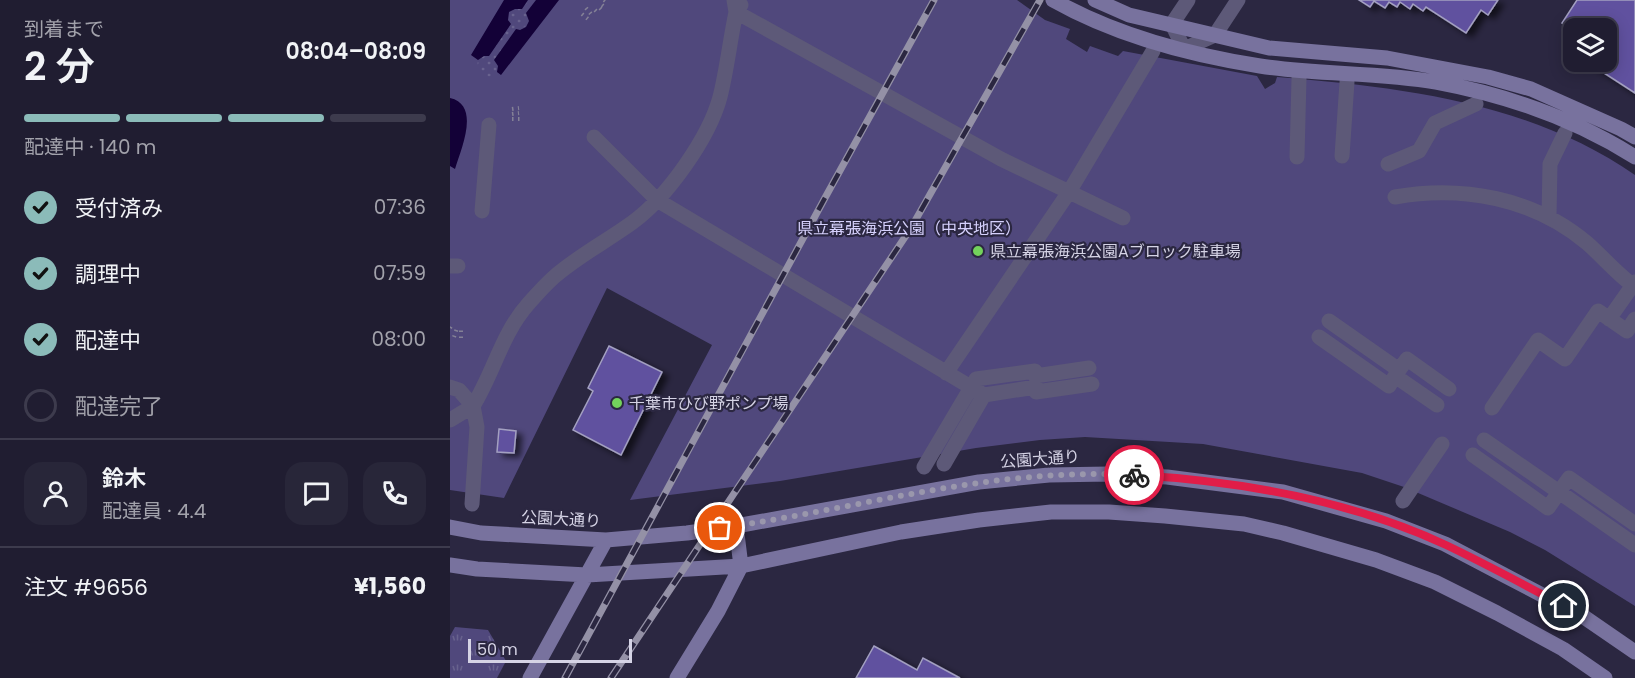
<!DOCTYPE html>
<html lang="ja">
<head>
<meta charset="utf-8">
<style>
	body { margin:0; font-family:Poppins,"Noto Sans JP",sans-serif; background:#282639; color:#f1f3f6; height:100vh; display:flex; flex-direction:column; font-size:22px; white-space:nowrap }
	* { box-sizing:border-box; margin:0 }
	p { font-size:20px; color:#a2a2ab }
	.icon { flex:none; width:33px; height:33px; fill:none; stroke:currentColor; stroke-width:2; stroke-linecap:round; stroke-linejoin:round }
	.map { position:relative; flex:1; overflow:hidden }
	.side { display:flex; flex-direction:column; background:#201d31; width:450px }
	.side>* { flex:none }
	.tools { position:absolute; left:1113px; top:18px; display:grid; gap:12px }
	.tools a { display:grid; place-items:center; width:54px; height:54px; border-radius:12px; background:#201d31; box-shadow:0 3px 15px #0003,0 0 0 2px #3d3b4d; font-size:30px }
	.scale { position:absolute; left:18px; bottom:15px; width:164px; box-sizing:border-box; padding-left:6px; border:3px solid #d5d3e5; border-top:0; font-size:16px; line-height:21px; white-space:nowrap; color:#d5d3e5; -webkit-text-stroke:4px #2b2741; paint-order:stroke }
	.pin { position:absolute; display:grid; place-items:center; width:51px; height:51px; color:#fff; margin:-26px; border:3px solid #fff; border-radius:50%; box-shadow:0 2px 6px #0007 }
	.courier { position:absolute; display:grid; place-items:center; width:60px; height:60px; margin:-30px; border:4px solid #e11d48; border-radius:50%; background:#fff; color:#222; box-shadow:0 2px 8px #0007 }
	.head em { font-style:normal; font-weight:600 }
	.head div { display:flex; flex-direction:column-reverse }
	.head { display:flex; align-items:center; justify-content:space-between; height:102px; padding:0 24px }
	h1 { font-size:39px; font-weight:600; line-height:45px }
	.bar { display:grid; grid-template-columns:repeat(4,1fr); gap:9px 6px; align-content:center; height:72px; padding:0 24px }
	.bar i { height:8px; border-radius:4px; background:#3d3b4d }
	.bar .selected { background:#8bbbb9 }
	.bar p { grid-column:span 4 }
	.line { display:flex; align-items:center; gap:15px; padding:0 24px; border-top:2px solid #3d3b4d }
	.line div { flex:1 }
	.round { display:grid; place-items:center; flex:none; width:63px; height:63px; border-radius:18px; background:#282639 }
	ol { padding:0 24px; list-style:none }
	li { display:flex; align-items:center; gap:18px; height:66px }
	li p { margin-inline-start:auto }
	li .icon { padding:6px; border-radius:50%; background:#8bbbb9; color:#111; stroke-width:4 }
	li:last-child { color:#a2a2ab }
	li i { width:33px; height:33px; border:3px solid #3d3b4d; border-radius:50% }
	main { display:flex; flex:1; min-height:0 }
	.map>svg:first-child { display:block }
	.grass { fill:url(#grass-tufts) }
	.park { fill:#50487c }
	.garden { fill:url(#garden-dots) }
	.water { fill:#130137 }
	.building { fill:#60519f; stroke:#a3a0c1; stroke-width:1.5; filter:url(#shadow) }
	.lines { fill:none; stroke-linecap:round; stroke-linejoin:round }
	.path { stroke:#848196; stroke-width:4; stroke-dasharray:1.5 4.5; stroke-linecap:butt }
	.street { stroke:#5d5978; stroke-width:15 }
	.secondary { stroke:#78729e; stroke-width:15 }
	.rail-casing { stroke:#9491a6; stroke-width:7 }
	.rail { stroke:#2b2741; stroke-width:4.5; stroke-dasharray:14; stroke-linecap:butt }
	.done { stroke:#9a97ac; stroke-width:6; stroke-dasharray:0 10.8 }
	.route { stroke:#e11d48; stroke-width:8 }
	.poi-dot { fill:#73d25c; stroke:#2b2741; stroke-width:2 }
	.labels { text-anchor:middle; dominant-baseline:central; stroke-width:4.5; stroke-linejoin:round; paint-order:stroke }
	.park-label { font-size:16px; fill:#d6d1fd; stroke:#2b2741 }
	.poi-label { font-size:16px; fill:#d5d3e5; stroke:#2b2741; text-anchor:start }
	.street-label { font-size:16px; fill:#d5d3e5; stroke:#2b2741 }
</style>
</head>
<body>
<main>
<section class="side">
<div class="head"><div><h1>2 分</h1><p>到着まで</p></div><em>08:04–08:09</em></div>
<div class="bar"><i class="selected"></i><i class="selected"></i><i class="selected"></i><i></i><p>配達中 · 140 m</p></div>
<ol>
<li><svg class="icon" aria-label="check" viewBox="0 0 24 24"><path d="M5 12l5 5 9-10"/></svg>受付済み<p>07:36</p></li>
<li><svg class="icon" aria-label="check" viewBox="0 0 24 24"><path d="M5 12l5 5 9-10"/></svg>調理中<p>07:59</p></li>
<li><svg class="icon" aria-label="check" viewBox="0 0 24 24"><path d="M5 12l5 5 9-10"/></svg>配達中<p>08:00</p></li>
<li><i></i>配達完了</li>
</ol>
<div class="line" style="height:108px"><a class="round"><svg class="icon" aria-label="person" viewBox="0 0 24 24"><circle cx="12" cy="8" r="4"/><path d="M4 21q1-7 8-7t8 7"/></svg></a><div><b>鈴木</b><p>配達員 · 4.4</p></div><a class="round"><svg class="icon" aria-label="chat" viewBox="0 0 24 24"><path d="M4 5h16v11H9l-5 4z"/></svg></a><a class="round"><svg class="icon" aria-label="phone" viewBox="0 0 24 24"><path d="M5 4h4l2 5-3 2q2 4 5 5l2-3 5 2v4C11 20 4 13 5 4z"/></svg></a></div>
<div class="line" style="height:78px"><div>注文 #9656</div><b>¥1,560</b></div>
</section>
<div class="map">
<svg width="1185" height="678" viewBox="0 0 1185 678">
	<defs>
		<pattern id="grass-tufts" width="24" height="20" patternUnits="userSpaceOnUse" patternTransform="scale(1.5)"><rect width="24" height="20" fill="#50487c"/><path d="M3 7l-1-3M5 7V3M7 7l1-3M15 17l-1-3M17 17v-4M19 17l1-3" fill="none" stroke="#68628e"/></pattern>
		<pattern id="garden-dots" width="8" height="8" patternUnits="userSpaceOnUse" patternTransform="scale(1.5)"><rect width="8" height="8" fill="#50487c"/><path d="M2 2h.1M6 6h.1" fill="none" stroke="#68628e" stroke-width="1.8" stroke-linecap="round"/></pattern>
		<filter id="shadow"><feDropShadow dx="6" dy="4" stdDeviation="3" flood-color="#0009"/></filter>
	</defs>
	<rect width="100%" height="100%" fill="#2b2741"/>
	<path class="grass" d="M5,627l33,3 18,31 -9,17h-47v-42z"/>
	<path class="park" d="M0,0h567l28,20 25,9 -4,10 21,13 3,-6 28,10 5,-5 134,25 8,13 10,-6 2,-6c123,10 253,25 358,98v431l-90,-56 -35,-18 -106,-45 -42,-14 -159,-29 -118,-7 -45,3 -64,8 -196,33 -150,19 82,-155 -105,-57 -103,210 -54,-8z"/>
	<path class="garden" d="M78,0h8l-9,13 2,5 -1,6 -8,6 -25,30 3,6 -1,6 -6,5 -6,-1 -8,-8 1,-8 33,-35 -3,-5 1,-7 6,-4h7z"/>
	<path class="water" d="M54,0h24l-6,9h-7l-6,3 -1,8 3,4 -22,32h-5l-6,4 -7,-5z
		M86,0h23l-58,75 -4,-3 1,-6 -4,-6 22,-31 4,1 6,-3 3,-6 -3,-8z
		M0,98c31,7 11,51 5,71l-5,-3z"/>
	<path class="building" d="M909,0h139l-10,15 -7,-5 -15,23 -40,-26 -3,4 -10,-7 -3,5 -10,-7 -3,5 -8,-5 -4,6 -11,-7 -4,6z
		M1127,0h58v93l-48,-31h19v-34h-32v3l-12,-8z
		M159,346l53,26 -41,83 -48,-25 20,-39 -5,-3z
		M49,429l17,2 -2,22 -17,-1z
		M424,646l43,24 6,-12 37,20h-104z"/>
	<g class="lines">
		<path class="path" d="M154,0l4,3
			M152,5l4,3
			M136,8l5,6
			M150,8l3,3
			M145,10l4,4
			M132,14l6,5
			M62,109l7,-1
			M62,114l7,-1
			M62,119h8
			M0,328l1,-2
			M4,337l3,-9
			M11,338v-9"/>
		<path class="street" d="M738,0l-16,24 12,25 31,-14 23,-35
			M291,5l-5,7 265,147 122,59
			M144,137l63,63 327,195
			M892,156l5,-74
			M847,157l2,-79
			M938,164l31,-13 16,-28 41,-19
			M945,197c67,-12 139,1 192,46 16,14 30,31 48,44
			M32,211l7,-86
			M1099,217l1,-53 15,-31
			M0,266h8
			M1159,319l26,-37
			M879,321l70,49 8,-11 42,30
			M869,337l70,49 6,-10 42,29
			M496,373l123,-181 84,-141
			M0,387l9,3 14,16 -23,14
			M1042,408l46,-68 27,19 33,-48 29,20 8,-12
			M1034,440l75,52 10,-14 66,46
			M1023,455l75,53 11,-16 76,53
			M494,464l40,-69 52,-8v5l56,-8
			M474,467l52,-88 59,-8v5l54,-8
			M953,501l39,-57
			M22,504l5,-77 -4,-21c21,-34 29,-73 56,-103 8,-9 16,-18 25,-26 24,-21 53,-36 79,-55 34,-25 76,-84 87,-125 7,-28 10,-57 16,-85l-2,-12"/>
		<path class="secondary" d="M603,0c62,35 137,55 207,66 58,9 118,6 176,16 70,13 139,37 199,75
			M645,0l34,15 140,33 118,10 101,19 43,12 90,40 14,8
			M0,527l31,6 125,7 81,-7 49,-7 243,-44 70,-7 60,-1 58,3 116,15 103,29 59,23 59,31 80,42 51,35
			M0,565l27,4 110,6 154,-9 160,-34 78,-12 72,-8h58l56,4 79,8 39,9 93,27 59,22 62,31 66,36 42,29
			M80,678l76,-138
			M227,678l41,-67 23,-45 -5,-40"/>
		<defs>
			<path id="rail" d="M115,678l261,-482 108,-196
				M161,678l300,-450 129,-228"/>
		</defs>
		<use href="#rail" class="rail-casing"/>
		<use href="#rail" class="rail"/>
	</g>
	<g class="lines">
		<path class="done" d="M270,528c140,-19 270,-61 414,-53"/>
		<path class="route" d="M684,475c106,6 216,25 312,70 40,19 79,40 118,61"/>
	</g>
	<g class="poi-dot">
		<circle cx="528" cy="251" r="6"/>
		<circle cx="167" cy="403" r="6"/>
	</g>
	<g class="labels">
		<g class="park-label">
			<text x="459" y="228">県立幕張海浜公園（中央地区）</text>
		</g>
		<g class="poi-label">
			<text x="540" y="251">県立幕張海浜公園Aブロック駐車場</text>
			<text x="179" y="403">千葉市ひび野ポンプ場</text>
		</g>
		<g class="street-label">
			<text transform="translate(590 459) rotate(-4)">公園大通り</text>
			<text transform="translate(111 519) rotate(3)">公園大通り</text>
		</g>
	</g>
</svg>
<div class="tools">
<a><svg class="icon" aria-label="layers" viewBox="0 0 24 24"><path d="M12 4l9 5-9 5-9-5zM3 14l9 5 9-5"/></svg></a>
</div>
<div class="scale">50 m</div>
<div class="pin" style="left:270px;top:528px;background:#ea580c"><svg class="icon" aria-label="bag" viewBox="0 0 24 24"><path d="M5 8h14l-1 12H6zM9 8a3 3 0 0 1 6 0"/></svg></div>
<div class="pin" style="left:1114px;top:606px;background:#1f2937"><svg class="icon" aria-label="home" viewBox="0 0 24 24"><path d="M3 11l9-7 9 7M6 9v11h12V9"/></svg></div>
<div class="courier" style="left:684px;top:475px"><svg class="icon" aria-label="bike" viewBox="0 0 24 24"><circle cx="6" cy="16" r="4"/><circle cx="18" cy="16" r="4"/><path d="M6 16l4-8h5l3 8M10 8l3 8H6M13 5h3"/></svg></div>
</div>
</main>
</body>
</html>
